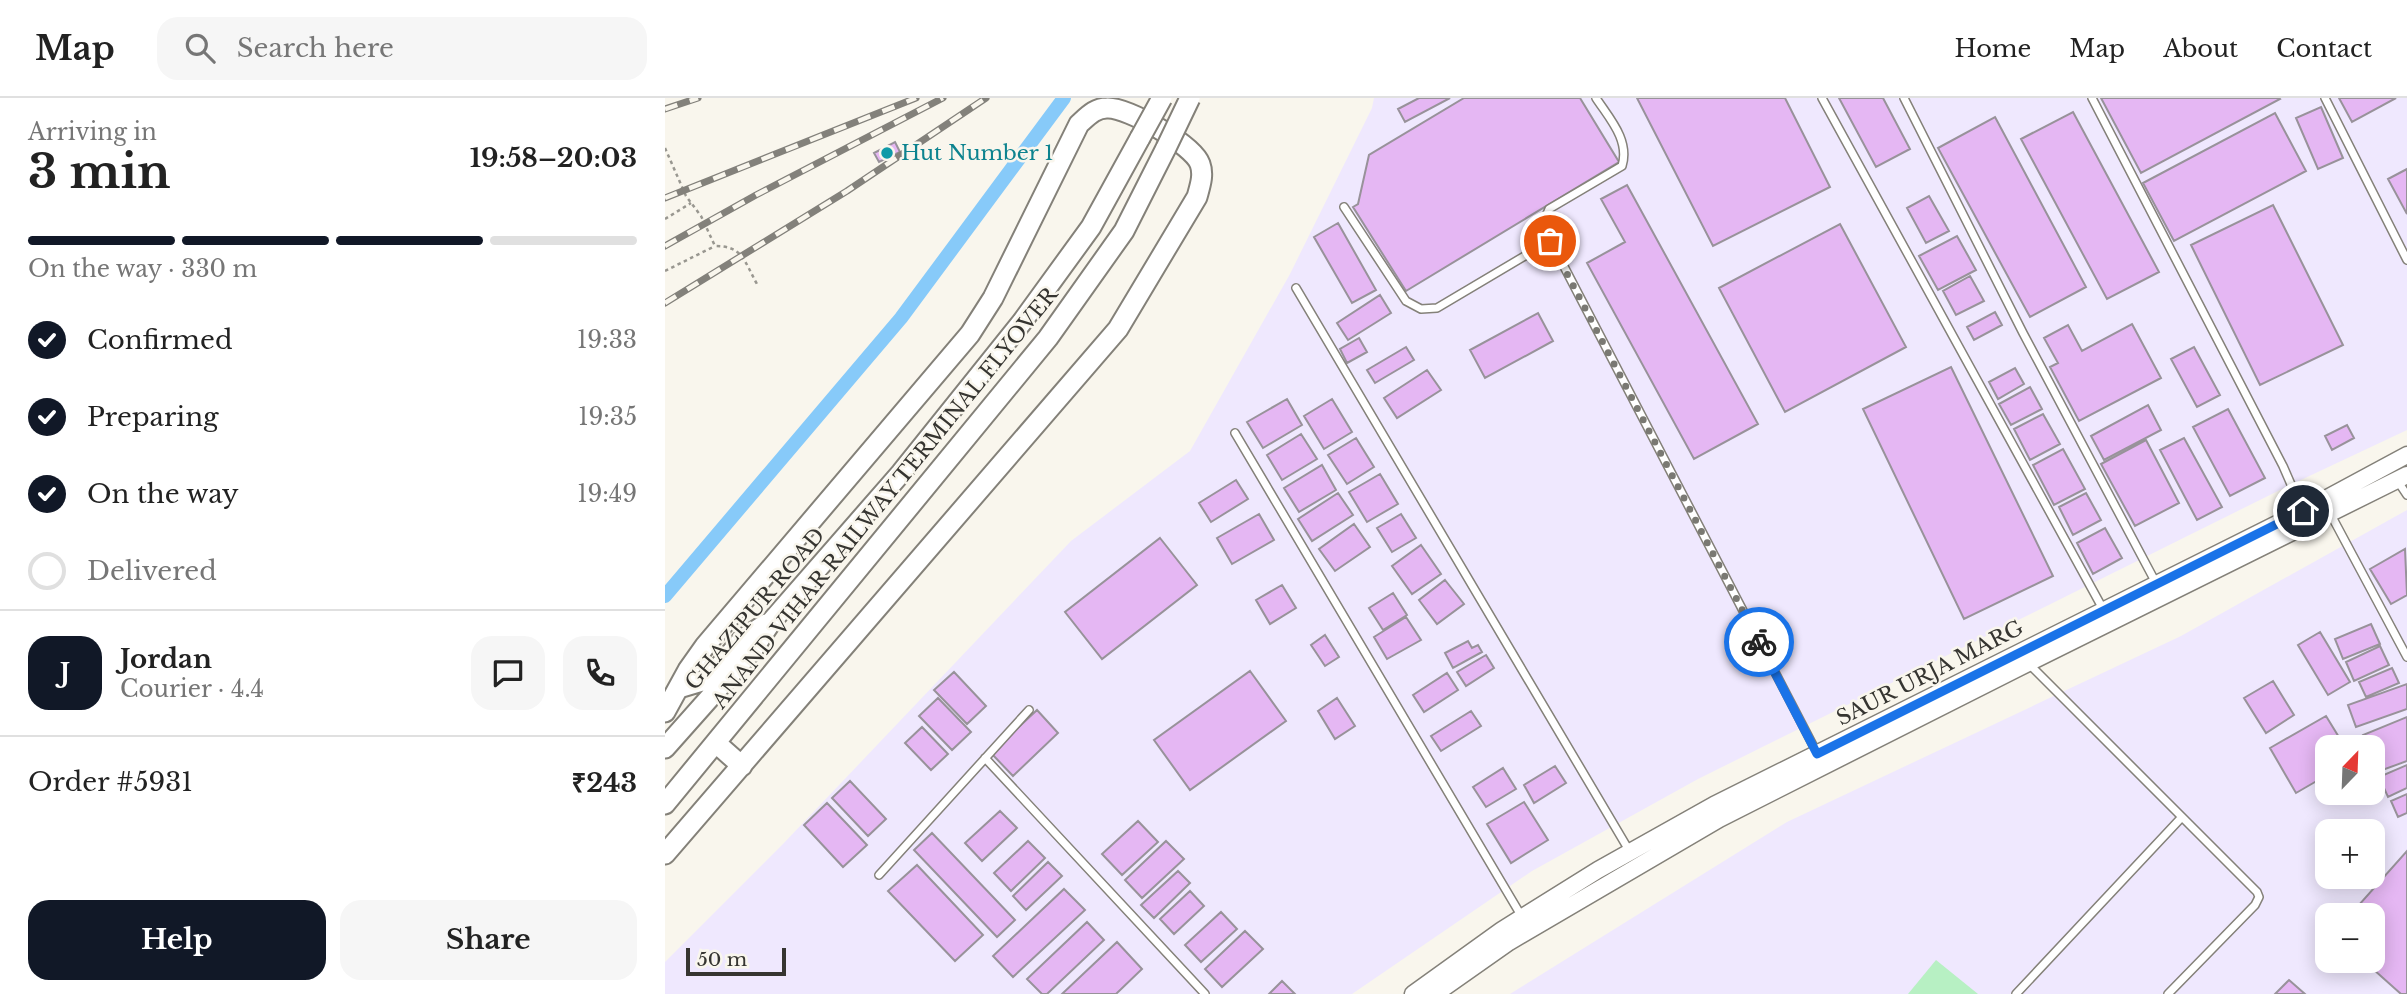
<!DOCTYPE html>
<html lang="en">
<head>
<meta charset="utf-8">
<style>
	body { margin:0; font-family:"Libre Baskerville",serif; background:#f6f6f6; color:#222; height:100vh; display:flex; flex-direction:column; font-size:26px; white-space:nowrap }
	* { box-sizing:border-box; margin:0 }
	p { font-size:23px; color:#767676 }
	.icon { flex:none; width:38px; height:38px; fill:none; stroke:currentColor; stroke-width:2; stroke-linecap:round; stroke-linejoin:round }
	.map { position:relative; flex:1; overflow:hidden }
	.side { display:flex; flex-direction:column; background:#fff; width:665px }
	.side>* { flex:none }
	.needle { width:46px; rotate:23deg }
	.buttons { position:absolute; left:1650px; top:637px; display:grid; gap:14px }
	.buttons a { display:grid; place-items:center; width:70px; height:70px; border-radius:14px; background:#fff; box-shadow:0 4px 18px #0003; font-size:35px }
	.scale { position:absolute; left:21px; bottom:18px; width:100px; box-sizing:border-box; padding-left:7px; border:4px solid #363531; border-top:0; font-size:19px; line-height:24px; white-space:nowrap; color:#363531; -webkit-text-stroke:5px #f9f6ed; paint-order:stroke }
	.pin { position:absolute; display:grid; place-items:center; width:60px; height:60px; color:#fff; margin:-30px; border:4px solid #fff; border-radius:50%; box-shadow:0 2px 7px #0007 }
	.courier { position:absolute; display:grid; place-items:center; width:70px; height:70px; margin:-35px; border:5px solid #1a73e8; border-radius:50%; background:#fff; color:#222; box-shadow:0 2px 9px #0007 }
	.head em { font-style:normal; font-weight:800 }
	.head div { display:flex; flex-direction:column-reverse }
	.head { display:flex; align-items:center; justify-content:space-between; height:119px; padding:0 28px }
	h1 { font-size:46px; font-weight:800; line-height:52px }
	.bar { display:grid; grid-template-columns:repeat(4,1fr); gap:10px 7px; align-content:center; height:84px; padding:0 28px }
	.bar i { height:9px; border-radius:5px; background:#e0e0e0 }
	.bar .on { background:#111827 }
	.bar p { grid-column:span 4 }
	.line { display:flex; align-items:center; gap:18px; padding:0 28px; border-top:2px solid #e0e0e0 }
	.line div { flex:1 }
	.round { display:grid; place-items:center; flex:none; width:74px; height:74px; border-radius:21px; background:#f6f6f6 }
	ol { padding:0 28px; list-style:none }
	li { display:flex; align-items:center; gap:21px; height:77px }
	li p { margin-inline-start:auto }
	li .icon { padding:7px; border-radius:50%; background:#111827; color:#fff; stroke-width:4 }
	li:last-child { color:#767676 }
	li i { width:38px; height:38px; border:4px solid #e0e0e0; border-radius:50% }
	.primary-button { display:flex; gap:14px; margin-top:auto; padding:14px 28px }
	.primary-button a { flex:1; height:80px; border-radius:21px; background:#111827; color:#fff; font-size:28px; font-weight:800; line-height:80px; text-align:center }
	.primary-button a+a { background:#f6f6f6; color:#222 }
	header { display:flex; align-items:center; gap:42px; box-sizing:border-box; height:98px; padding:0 35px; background:#fff; border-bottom:2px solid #e0e0e0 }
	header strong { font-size:33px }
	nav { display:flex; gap:38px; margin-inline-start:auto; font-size:24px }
	.search { width:490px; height:63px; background:#f6f6f6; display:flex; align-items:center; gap:18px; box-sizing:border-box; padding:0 24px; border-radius:21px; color:#767676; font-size:26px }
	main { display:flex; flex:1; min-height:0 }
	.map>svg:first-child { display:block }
	.industrial { fill:#efe8fe; fill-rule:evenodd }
	.green { fill:#b7f0c3 }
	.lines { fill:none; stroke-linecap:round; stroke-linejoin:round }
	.canal { stroke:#87caf9; stroke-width:14 }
	.building { fill:#e5b7f3; stroke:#98929a; stroke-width:2 }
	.service-casing { stroke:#848179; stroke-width:10 }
	.tertiary-casing { stroke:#848179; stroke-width:19 }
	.secondary-casing { stroke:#848179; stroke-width:23 }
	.path { stroke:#999790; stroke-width:2.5; stroke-dasharray:3.5 3.5; stroke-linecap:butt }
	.service { stroke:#fff; stroke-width:7 }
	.tertiary { stroke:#fff; stroke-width:16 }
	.secondary { stroke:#fff; stroke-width:19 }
	.rail-casing { stroke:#83817b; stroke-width:7 }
	.rail { stroke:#f9f6ed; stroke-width:4.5; stroke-dasharray:13; stroke-linecap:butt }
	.secondary-bridge-casing { stroke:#848179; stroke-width:23; stroke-linecap:butt }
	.secondary-bridge { stroke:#fff; stroke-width:19 }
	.done { stroke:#7a7973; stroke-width:7; stroke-dasharray:0 12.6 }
	.route { stroke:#1a73e8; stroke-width:9 }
	.culture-dot { fill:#0f9aa8; stroke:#f9f6ed; stroke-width:2.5 }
	.labels { text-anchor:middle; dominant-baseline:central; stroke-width:5; stroke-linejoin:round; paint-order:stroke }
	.culture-label { font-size:21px; fill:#0d838f; stroke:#f9f6ed; text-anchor:start }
	.street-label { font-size:21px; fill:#363531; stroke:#f9f6ed }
</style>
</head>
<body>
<header>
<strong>Map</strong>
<div class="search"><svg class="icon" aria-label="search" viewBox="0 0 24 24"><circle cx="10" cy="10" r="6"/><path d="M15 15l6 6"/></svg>Search here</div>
<nav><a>Home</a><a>Map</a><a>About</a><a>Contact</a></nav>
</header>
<main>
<section class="side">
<div class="head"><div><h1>3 min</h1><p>Arriving in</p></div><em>19:58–20:03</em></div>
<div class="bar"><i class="on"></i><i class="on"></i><i class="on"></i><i></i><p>On the way · 330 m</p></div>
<ol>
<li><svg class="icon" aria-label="check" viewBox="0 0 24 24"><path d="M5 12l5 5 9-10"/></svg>Confirmed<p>19:33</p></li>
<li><svg class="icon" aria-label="check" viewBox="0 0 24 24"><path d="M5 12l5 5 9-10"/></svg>Preparing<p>19:35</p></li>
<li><svg class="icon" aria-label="check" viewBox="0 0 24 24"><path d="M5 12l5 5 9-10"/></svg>On the way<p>19:49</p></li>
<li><i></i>Delivered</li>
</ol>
<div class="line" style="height:126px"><b class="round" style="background:#111827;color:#fff">J</b><div><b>Jordan</b><p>Courier · 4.4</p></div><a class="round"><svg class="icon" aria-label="chat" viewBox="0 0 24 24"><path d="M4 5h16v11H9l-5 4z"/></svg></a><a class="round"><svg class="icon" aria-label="phone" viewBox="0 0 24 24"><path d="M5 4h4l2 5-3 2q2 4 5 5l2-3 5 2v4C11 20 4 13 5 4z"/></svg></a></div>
<div class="line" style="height:91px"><div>Order #5931</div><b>₹243</b></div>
<div class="primary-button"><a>Help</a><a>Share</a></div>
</section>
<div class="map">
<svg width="1742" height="896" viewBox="0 0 1742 896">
	<rect width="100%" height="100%" fill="#f9f6ed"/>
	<path class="industrial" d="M709,0h1033v332l-125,59 -584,290 -166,92 -180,123h-687v-32l118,-118 288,-303 119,-90 100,-177 82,-166z
		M1742,412v484h-897l277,-172 394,-186zM1662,649h46v46h-46zM1662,733h46v46h-46zM1662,817h46v46h-46z"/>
	<path class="green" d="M1271,862l42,34h-70z"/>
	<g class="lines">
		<path class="canal" d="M0,498l236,-278 163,-220"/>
	</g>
	<path class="building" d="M754,0h31l-45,24 -7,-13z
		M799,0h116l39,64 -213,129 -53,-84 5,-3 11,-49z
		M972,0h148l45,89 -117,59z
		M1174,0h44l27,51 -34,18z
		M1436,0h178l1,1 -139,74z
		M1674,0h57l-44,24z
		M1656,9l22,51 -25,11 -22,-51z
		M1408,14l86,160 -52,27 -86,-160z
		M1610,15l31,58 -132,70 -31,-58z
		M1330,19l91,170 -56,30 -92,-169z
		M230,44l5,10 -21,10 -5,-9z
		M1742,71v45l-19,-35z
		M962,87l131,239 -64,35 -107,-196 38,-21 -24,-43z
		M1264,98l20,35 -23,12 -19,-35z
		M1608,107l70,140 -83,40 -69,-140z
		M673,125l38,67 -24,13 -38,-66z
		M1175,126l66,123 -121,65 -66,-124z
		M1292,138l19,34 -38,20 -19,-34z
		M1305,178l14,25 -28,14 -13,-24z
		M715,197l11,18 -43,27 -11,-17z
		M1330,214l7,13 -28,15 -7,-13z
		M873,215l15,28 -68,37 -15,-28z
		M1467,226l29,54 -82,43 -29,-54 8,-4 -14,-25 24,-13 14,26z
		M694,240l8,14 -20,11 -7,-14z
		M741,249l8,13 -39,23 -8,-13z
		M1529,249l26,48 -23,12 -26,-48z
		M1286,269l102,209 -89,43 -101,-210z
		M1350,270l9,16 -26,15 -9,-17z
		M762,272l14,20 -44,28 -13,-20z
		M1365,289l12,22 -31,16 -12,-21z
		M622,301l15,26 -39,23 -16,-26z
		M667,301l20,33 -28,17 -20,-33z
		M1483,307l13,25 -57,30 -13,-24z
		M1563,311l37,69 -35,18 -37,-69z
		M1378,316l17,30 -30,16 -16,-31z
		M1682,327l7,13 -22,12 -7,-14z
		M636,336l16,25 -35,21 -15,-25z
		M691,340l18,29 -27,17 -19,-29z
		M1519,340l38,69 -25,13 -37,-70z
		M1481,342l33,63 -44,23 -34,-62z
		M1398,351l22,40 -31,16 -21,-40z
		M657,367l14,25 -37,22 -15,-24z
		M715,376l18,30 -31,18 -18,-30z
		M571,382l12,19 -37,23 -12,-19z
		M673,395l15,22 -41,26 -14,-22z
		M1421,395l15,27 -28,15 -14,-28z
		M594,416l15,26 -42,24 -15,-26z
		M736,416l15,24 -24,14 -15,-24z
		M689,426l16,23 -35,24 -16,-22z
		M1440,430l17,30 -29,16 -16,-31z
		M495,440l37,47 -95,74 -37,-47z
		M756,447l20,29 -29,20 -20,-28z
		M1740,451l2,46 -16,9 -21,-35z
		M780,482l19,24 -27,20 -18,-24z
		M617,487l14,23 -26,16 -14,-24z
		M728,495l14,22 -24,15 -14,-22z
		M741,519l15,23 -34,19 -13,-22z
		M1706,526l9,20 -37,15 -8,-20z
		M1655,534l30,50 -22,13 -30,-50z
		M660,537l14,22 -14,9 -14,-21z
		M803,543l4,7 6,-3 4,7 -29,16 -8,-15z
		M1715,548l9,19 -35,16 -8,-19z
		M821,557l8,13 -28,18 -9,-14z
		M1727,570l7,15 -33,14 -7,-15z
		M585,573l36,50 -96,69 -36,-50z
		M289,574l32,34 -19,18 -33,-34z
		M782,575l11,17 -34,22 -11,-17z
		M1608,583l21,34 -28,18 -22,-35z
		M1742,586v25l-51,18 -8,-22z
		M273,600l33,34 -19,18 -33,-34z
		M672,600l18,28 -20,13 -17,-28z
		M372,612l21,23 -45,43 -22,-23z
		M806,613l10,15 -40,25 -10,-15z
		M1661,618l19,31h-18v28l-31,18 -26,-45z
		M1742,619v44l-30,11 -4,-11v-14h-6l-4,-12z
		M257,629l26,27 -17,16 -26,-27z
		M1742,667v23l-19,9 -9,-20z
		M890,668l11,17 -32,20 -10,-18z
		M838,670l13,21 -30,18 -13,-20z
		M185,683l36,38 -18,17 -36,-38z
		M1742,696v19l-9,4 -7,-16z
		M859,704l24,38 -37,23 -24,-39z
		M162,705l40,42 -24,22 -39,-42z
		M335,713l17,17 -35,33 -17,-18z
		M473,723l20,21 -36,33 -20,-21z
		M267,735l83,87 -18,17 -83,-87z
		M363,743l17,17 -34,33 -17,-18z
		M501,743l18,18 -42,39 -17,-18z
		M1742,753v143h-6l-37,-33h9v-46h-23z
		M383,764l14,14 -36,34 -13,-14z
		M252,767l66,70 -28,26 -67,-70z
		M513,773l12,12 -36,35 -13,-13z
		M399,791l21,21 -72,67 -20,-21z
		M525,793l14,15 -30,28 -14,-15z
		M556,814l16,17 -36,33 -16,-17z
		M422,824l17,18 -57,54h-5l-15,-15z
		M580,833l18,18 -41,38 -17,-18z
		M452,844l25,27 -26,25h-54z
		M1624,882l16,14h-30z
		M617,883l13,13h-26z"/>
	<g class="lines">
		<defs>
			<path id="service" d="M931,0c13,20 34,42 26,68l-73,43 -5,12v7l273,525
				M1157,0l281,511
				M1239,0l119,235 133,250
				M1427,0l191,368 20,46
				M1660,0l82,162
				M679,109l62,94 15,8 16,-1 113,-67
				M631,190l334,564
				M570,335l287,484
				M1732,382l10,15
				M1665,415l77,144
				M1364,566l228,228 2,5 -4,8 -87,89
				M320,660l220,236
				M214,777l150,-165
				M1351,896l165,-176"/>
			<path id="tertiary" d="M748,896l89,-64 96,-60 116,-65 589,-294 104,-56
				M770,896l74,-52 210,-123 299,-151 389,-193"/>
			<path id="secondary" d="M14,590l30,-9 34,-40 23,-15
				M0,614l23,-42 17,-24 265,-312 23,-36 86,-174c9,-8 16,-16 28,-16 21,-1 86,37 93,56 4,11 0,22 -3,33l-79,132 -453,525
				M51,645l26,23
				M0,650l88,-99 18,-27 130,-149 121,-151 69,-95 49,-89
				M0,706l383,-466 76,-107 42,-83"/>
		</defs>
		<use href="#service" class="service-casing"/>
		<use href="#tertiary" class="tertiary-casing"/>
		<use href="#secondary" class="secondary-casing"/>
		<path class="path" d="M0,50l21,48 15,20 14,30c28,0 29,15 42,38
			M0,121l26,-16
			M0,173l50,-25"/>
		<use href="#service" class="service"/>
		<use href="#tertiary" class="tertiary"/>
		<use href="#secondary" class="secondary"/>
		<defs>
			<path id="rail" d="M0,11l33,-11
				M0,100l251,-100
				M0,148l91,-51 187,-97
				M0,205l182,-112 139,-93"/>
		</defs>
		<use href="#rail" class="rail-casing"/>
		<use href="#rail" class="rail"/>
		<defs>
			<path id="secondary-bridge" d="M475,40l22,-40
				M501,50l24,-50"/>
		</defs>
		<use href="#secondary-bridge" class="secondary-bridge-casing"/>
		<use href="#secondary-bridge" class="secondary-bridge"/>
	</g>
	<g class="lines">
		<path class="done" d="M885,143l209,401"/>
		<path class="route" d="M1094,544l58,112 486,-243"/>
	</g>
	<circle class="culture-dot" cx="222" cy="55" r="7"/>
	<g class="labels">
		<g class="culture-label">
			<text x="236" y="55">Hut Number 1</text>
		</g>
		<g class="street-label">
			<text transform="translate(220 400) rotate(-51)">ANAND VIHAR RAILWAY TERMINAL FLYOVER</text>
			<text transform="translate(90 511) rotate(-50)">GHAZIPUR ROAD</text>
			<text transform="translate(1265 575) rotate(-27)">SAUR URJA MARG</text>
		</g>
	</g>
</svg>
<div class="buttons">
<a><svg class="needle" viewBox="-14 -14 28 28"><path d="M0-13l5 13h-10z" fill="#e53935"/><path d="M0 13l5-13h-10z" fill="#767676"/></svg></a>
<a>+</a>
<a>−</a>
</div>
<div class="scale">50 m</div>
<div class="pin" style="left:885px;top:143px;background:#ea580c"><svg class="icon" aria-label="bag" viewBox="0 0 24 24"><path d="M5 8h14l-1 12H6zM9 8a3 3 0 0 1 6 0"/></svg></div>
<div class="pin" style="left:1638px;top:413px;background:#1f2937"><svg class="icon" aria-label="home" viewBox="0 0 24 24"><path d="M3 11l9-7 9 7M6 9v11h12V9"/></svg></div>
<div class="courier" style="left:1094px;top:544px"><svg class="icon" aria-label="bike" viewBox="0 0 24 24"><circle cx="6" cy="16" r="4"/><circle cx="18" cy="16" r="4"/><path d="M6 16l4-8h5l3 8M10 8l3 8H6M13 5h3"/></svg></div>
</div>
</main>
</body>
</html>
